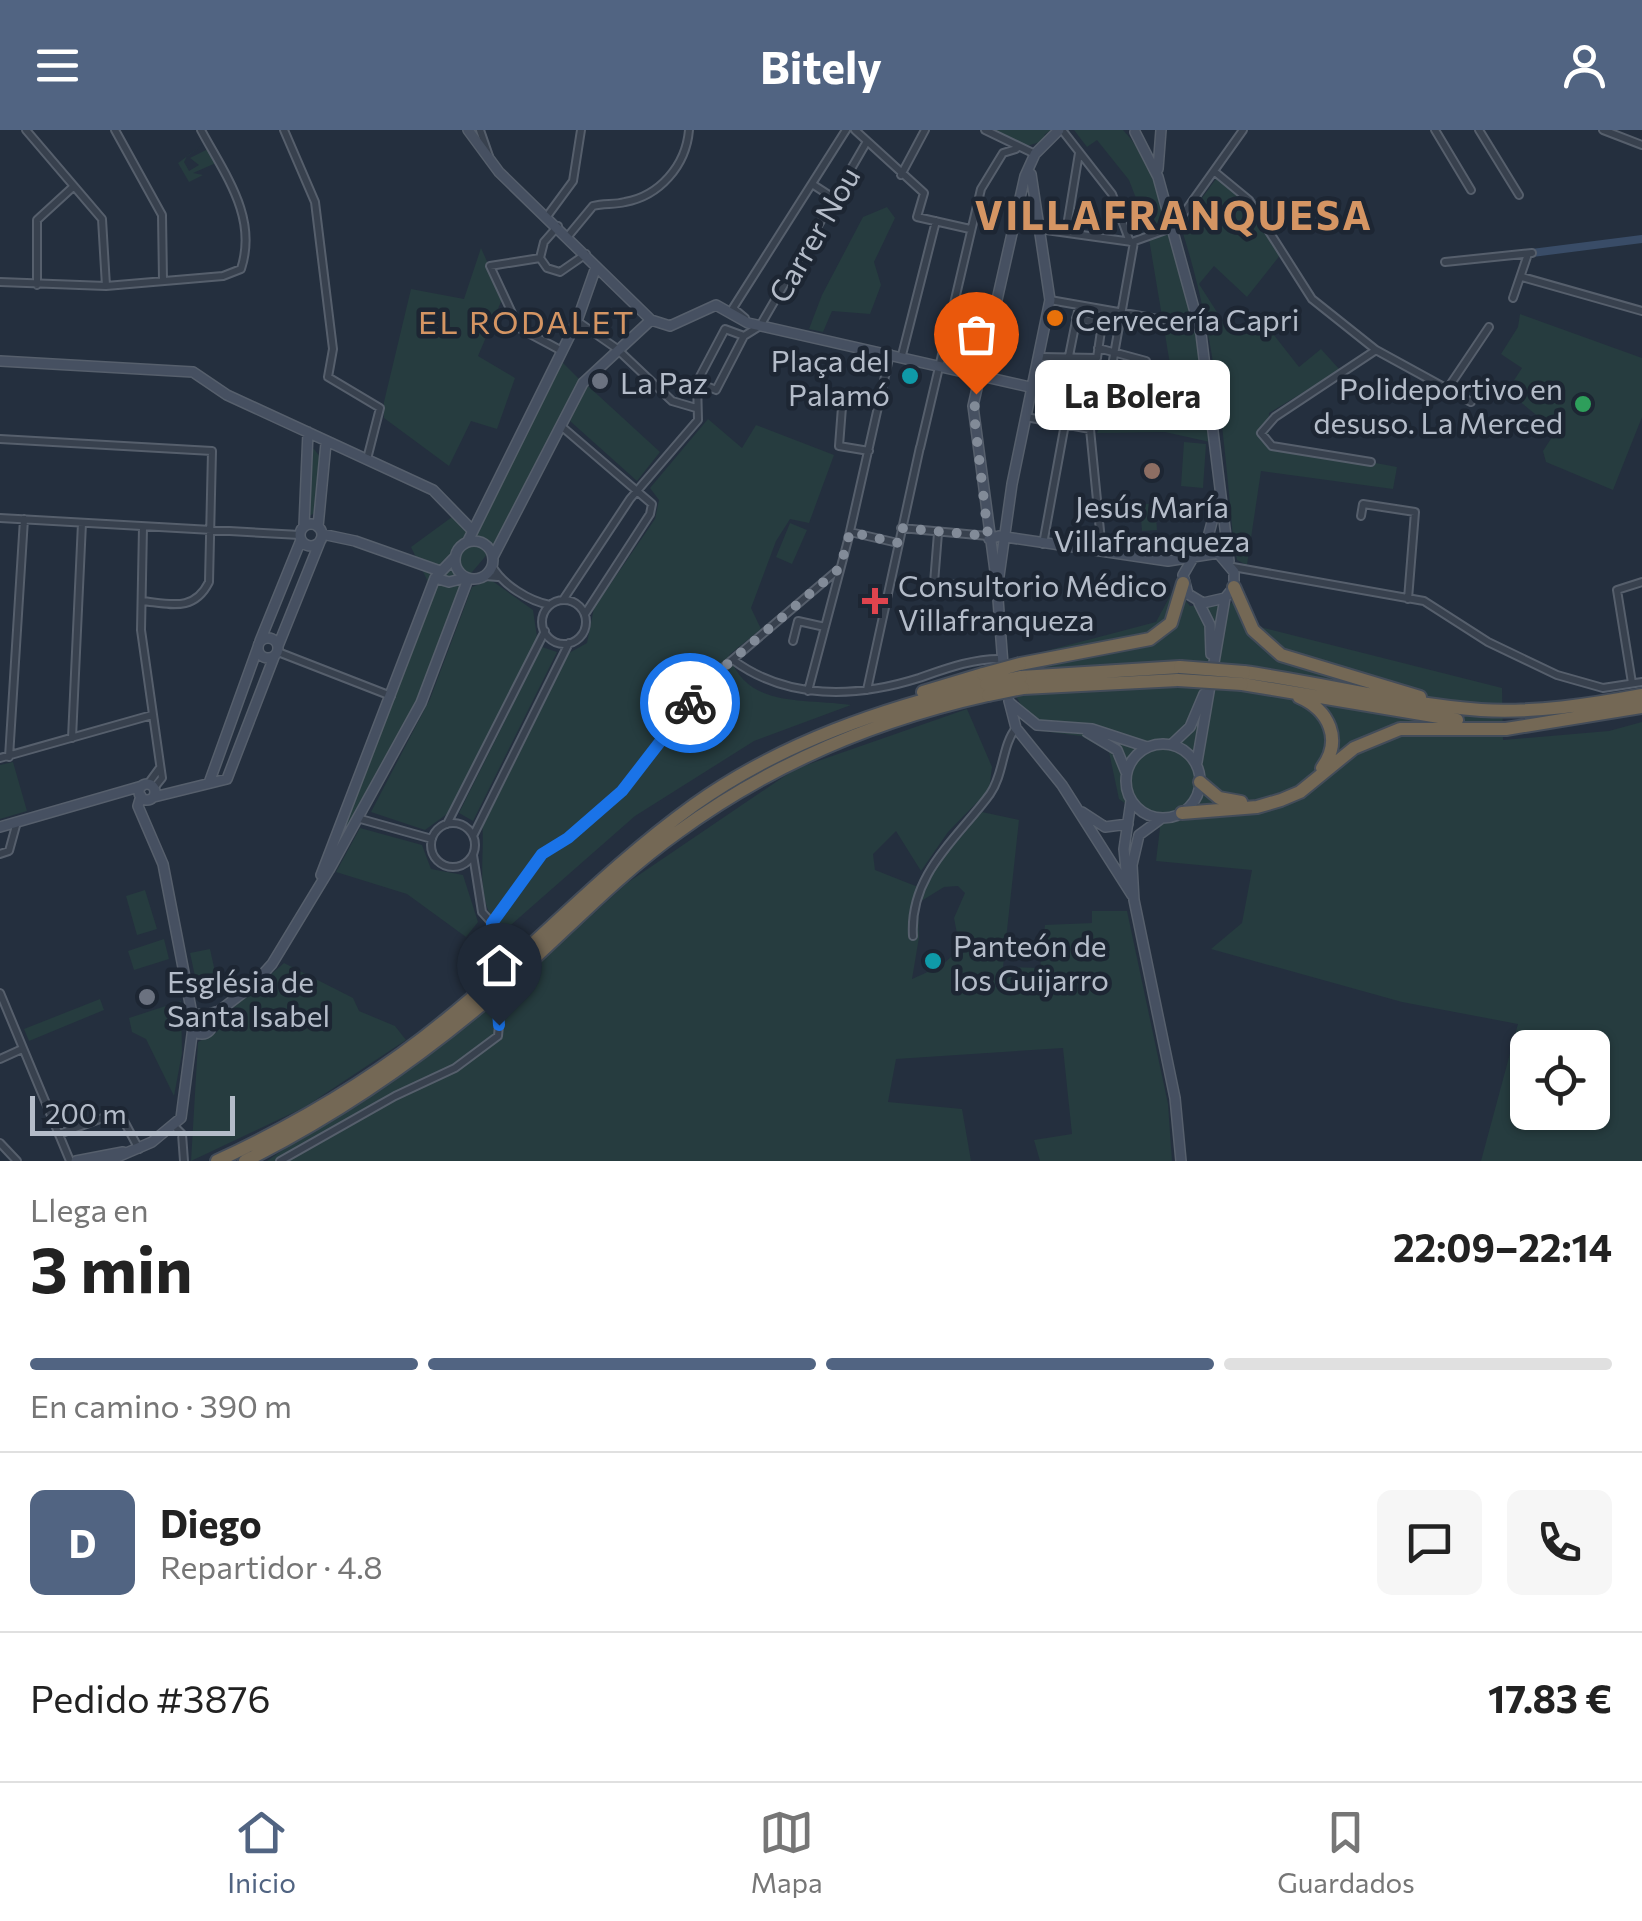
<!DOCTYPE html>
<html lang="es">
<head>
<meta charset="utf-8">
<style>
	body { margin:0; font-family:Commissioner,sans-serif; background:#f6f6f6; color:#222; height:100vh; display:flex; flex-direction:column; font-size:38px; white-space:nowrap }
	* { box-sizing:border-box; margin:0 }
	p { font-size:32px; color:#767676 }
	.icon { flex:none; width:55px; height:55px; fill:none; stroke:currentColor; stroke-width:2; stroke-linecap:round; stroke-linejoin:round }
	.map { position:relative; height:1031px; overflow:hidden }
	.sheet { display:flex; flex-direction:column; background:#fff; flex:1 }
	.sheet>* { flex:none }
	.buttons { position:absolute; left:1510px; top:900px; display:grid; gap:20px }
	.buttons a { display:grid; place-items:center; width:100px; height:100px; border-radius:15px; background:#fff; box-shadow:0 2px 8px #0004; font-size:50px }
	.scale { position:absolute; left:30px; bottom:25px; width:205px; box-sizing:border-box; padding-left:10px; border:5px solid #b4bcc9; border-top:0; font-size:28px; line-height:35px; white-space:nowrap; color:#b4bcc9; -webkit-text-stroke:8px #1d2633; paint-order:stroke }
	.pin { position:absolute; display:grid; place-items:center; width:85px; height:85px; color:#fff; margin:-102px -42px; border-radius:50% 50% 50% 0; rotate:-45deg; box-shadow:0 0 10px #0007 }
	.pin .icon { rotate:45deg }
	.courier { position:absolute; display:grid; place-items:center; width:100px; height:100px; margin:-50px; border:8px solid #1a73e8; border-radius:50%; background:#fff; color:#222; box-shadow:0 2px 12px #0007 }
	.bubble { position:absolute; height:70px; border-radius:15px; background:#fff; box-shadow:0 2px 8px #0004; font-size:32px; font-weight:700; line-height:70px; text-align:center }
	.overview em { font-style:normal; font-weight:700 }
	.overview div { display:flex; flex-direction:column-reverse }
	.overview { display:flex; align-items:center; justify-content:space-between; height:170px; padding:0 30px }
	h1 { font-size:65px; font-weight:700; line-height:75px }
	.bar { display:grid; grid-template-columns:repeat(4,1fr); gap:15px 10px; align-content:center; height:120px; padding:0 30px }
	.bar i { height:12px; border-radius:8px; background:#e0e0e0 }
	.bar .current { background:#516482 }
	.bar p { grid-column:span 4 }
	.line { display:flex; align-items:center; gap:25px; padding:0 30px; border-top:2px solid #e0e0e0 }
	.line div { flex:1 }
	.round { display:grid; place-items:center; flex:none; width:105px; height:105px; border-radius:15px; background:#f6f6f6 }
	header { display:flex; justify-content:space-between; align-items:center; height:130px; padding:0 30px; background:#516482; color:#fff; font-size:45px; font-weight:700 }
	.dock { display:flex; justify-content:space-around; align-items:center; height:140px; border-top:2px solid #e0e0e0; background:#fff; font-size:28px; color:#767676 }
	.dock a { display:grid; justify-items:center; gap:5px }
	.dock .current { color:#516482 }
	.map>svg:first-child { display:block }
	.green { fill:#263c3f; fill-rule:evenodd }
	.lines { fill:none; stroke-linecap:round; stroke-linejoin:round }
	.canal { stroke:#394c67; stroke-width:8 }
	.street-casing { stroke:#565f6c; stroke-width:10 }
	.secondary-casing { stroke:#565f6c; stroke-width:12 }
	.highway-casing { stroke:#434c59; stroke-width:16 }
	.street { stroke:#38414e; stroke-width:6 }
	.secondary { stroke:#465061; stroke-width:9 }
	.highway { stroke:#746855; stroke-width:12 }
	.street-bridge-casing { stroke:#565f6c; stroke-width:10; stroke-linecap:butt }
	.highway-bridge-casing { stroke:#434c59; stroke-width:16; stroke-linecap:butt }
	.street-bridge { stroke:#38414e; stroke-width:6 }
	.highway-bridge { stroke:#746855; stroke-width:12 }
	.done { stroke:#828b98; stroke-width:10; stroke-dasharray:0 18 }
	.route { stroke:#1a73e8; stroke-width:12 }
	.food-dot { fill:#e8710a; stroke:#1d2633; stroke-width:4 }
	.culture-dot { fill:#0f9aa8; stroke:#1d2633; stroke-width:4 }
	.worship-dot { fill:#6b7280; stroke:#1d2633; stroke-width:4 }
	.leisure-dot { fill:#2e9e5b; stroke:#1d2633; stroke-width:4 }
	.education-dot { fill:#8d6e63; stroke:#1d2633; stroke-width:4 }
	.health-dot { fill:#e0444e; stroke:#1d2633; stroke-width:4 }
	.labels { text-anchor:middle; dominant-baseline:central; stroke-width:9; stroke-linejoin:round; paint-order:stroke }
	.street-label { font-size:30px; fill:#b4bcc9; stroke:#1d2633 }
	.poi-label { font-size:30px; fill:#b4bcc9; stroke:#1d2633; text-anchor:start }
	.neighbourhood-label { font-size:32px; letter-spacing:2.5px; fill:#d59563; stroke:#1d2633 }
	.district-label { font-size:40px; font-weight:bold; letter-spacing:2.5px; fill:#d59563; stroke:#1d2633 }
</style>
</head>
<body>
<header><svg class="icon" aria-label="menu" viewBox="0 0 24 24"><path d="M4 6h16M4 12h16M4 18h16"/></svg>Bitely<svg class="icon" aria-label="person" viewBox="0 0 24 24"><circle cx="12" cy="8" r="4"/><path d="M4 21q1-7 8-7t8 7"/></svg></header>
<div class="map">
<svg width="1642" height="1031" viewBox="0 0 1642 1031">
	<rect width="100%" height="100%" fill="#242f3e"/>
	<path class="green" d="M996,0h55l-7,5 5,4 -25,8z
		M1074,0h49c55,56 79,234 87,312l-45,-10 -68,1 4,-9 30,5 8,-40 36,5 -28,-167 -18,-47 -32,-40 -10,7z
		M204,14l-17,12 -3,6 5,9 10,-6 -9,-7 18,-9 8,14 -23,10 10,2 -14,7 -11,-19z
		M1218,46l29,24 34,54 -34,43 -33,-31 -15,18 32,50 28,-18 40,51 22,-18 19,21 -71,43 -1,30 129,24 -4,22 -132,-18 -14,94 -10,-5 -4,-22c-9,-106 -19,-209 -52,-311z
		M887,77l8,11 -21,44 7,23 -11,29 -38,-3 -9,21 -14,-3 13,-34 41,-78z
		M481,118l22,49 -25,59 37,22 -18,51 -26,-8 -22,45 -65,-48v-16l27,-113 53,10z
		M1520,184l122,44v59l-29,73 -67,-28 -3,-11 13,-20 -49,-40 15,-23 -21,-14 17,-27z
		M562,232l17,17 -83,165 -35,41 -43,119 -82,144 93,-264 -18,-37 41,-30 25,10z
		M587,255l73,67 -23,29 -67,-60z
		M708,289l34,29 14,-23 78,30 -25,68 -19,-4 -14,22 -25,67 10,21 -32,26c18,53 71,43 122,50l-97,36 -119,75 -132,116c-31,-30 -17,-72 -21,-110l87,-169 18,-10 7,-35 61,-89 4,-19 -9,-12z
		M1184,312l22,2 -3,44 -22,-2z
		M314,319l6,8 -4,55 -8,5 2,-67z
		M1155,373l2,27 -15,1 -2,-26z
		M790,393l17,7 -15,34 -16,-7z
		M491,450l42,30 4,27 -86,174 -26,19 -54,-18 59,-113 42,-112z
		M1175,457l15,19 39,-1 14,-11 17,33 242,61 1,52 106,-9 33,-9v439h-161l37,-137 -116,-22 -191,-53 31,-26 10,-53 -96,-9 4,-33 -41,-29 -10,-47 -28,-16 -47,-6 -18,-34 3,-38 137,-36zM1528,918h64v64h-64z
		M542,517l15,5 -84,169 -14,-8z
		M967,579l25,58 -3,23 -41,42 -27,39 -25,-40 -23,23 2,16 43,17 1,13 20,-37 43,-51 37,8 -16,147 37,1 5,-43 47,-2v-12h35l41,193 4,57h-132l-6,-21 38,-6 -9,-86 -167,11 -8,43 74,7 9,52h-704l234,-163 126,-115 168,-114zM958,756l7,7 -11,25 6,31 -19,17 -29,13 7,-42 -1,-34 26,-16z
		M13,632l14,49 -27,8v-54z
		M360,698l62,17 9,24 32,6 15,47 -12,15 -59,-43 -71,-22z
		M145,760l12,39 -20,6 -11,-39z
		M164,809l5,20 -35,11 -6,-19z
		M210,819l9,41 -20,5 -9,-42z
		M284,833l69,35 6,13 36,15 11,14 -101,67 -114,54 7,-119 19,-10 5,-14z
		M100,869l4,11 -75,31 -5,-12z
		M181,871l1,52 -8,43 -28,-57 -14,-7 -3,-14z"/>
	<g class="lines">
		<path class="canal" d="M1532,123l110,-14"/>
		<defs>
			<path id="street" d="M26,0l76,89 4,67
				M115,0l47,85 1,65
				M284,0l31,72 18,147 -5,28 52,31 -13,51
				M480,0l9,26
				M855,0l69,63 -7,24 53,12
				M985,0l50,24
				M1062,0l50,64 18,48
				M1435,0l36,60
				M1479,0l40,65
				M1603,0l39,15
				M1215,42l34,28 63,99 64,51 95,52
				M901,45l24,-45
				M812,54l20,13
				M548,85l25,-34 8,-51
				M558,96l-14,16 -4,16 7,10 13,4 26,-18
				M1039,99l93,13 42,-15 69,-97
				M1066,102l13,-79
				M569,105l24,-29c11,-3 21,-1 32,-4 34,-6 61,-36 64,-72
				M540,128l-50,8 29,62 43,23
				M1445,132l87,-9
				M1522,147l120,34
				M0,152l106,4 117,-10 18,-7c17,-52 -16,-94 -40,-139
				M37,155v-65l36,-33
				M1513,168l15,-44
				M1050,170l148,26
				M745,188l-12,-10 113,-178
				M577,191l39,27 56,53 24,7
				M1098,218l48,13 -2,21
				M902,225l34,-134
				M1069,226l10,-50
				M1041,227l56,1 5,-34 -26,-6
				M1110,247l24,-135
				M697,252l19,8 28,-54
				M1448,258l41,-61
				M842,277l-3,39 30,5
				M1026,287l64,12 12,122
				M561,296l91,78 -2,10 -65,100
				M0,309l212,12 -3,131c-15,30 -38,22 -67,19
				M920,318l61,-259 22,-36 13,-4
				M1371,332l-99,-16 -11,-13 14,-16 101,-67
				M1361,386l2,-12 52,8 -7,87
				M0,388l300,17
				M143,397l-2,103 21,148 -8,10
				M901,398l87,8
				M850,402l48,11
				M938,403l-4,50 63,5
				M1043,414l22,-120
				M492,436c11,19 37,35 58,39
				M1233,437l191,34 64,41 69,33 46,13 39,-6
				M485,446l13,1
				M563,470l67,-101 68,-79 -1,-38 28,-53 19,7 16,-10 106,-183
				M542 492a22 22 0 1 1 44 0a22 22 0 1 1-44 0Z
				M793,511l5,-20 27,6
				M278,522l113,44
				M733,530c54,40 123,38 186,18 26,-9 55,-20 83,-19
				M1632,553l-15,-93 25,-8
				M867,560l53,-243
				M808,561l40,-151 42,-186
				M72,608l10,-215
				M9,627l15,-238
				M0,628l152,-43
				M148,654l11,-15
				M357,688l75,21
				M431 715a22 22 0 1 1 44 0a22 22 0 1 1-44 0Z
				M447,694l98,-193
				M473,706l96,-193
				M0,724l9,-3 8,-29
				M473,725l9,57 10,11
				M490,806l2,-13 51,-70 25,-15 54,-47 89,-113 129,-110
				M913,806c-4,-62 45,-98 77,-142 14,-20 12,-49 26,-66
				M0,863l70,168
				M0,929l22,-10
				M174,996l8,8 2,27
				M59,1004l60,-22 20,37
				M0,1013l17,18
				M280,1031l115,-65 60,-28 43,-32 1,-11"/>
			<path id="secondary" d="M468,0l31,42 152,148 19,6 46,-21 32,18 286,65
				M1135,2l23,45 43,157 28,227
				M1158,39l3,-39
				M0,231l193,11 34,23 206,95 39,40
				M300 405a11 11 0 1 1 22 0a11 11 0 1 1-22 0Z
				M304,396l4,-94
				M318,397l8,-84
				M322,404l33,7 85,30
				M989,409l10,-3 169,25 50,-8 16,19v15l-9,11 -22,5 -15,-9 -5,-19 11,-19
				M455 430a19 19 0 1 1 38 0a19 19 0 1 1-38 0Z
				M468,411l109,-220 19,-54
				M1204,422l12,-45
				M493,427l90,-174 68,-63
				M999,446l13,-92 38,-184 -19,-126
				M435,448l14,4 16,-4
				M1199,473l11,22 1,29
				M258 518a10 10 0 1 1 20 0a10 10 0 1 1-20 0Z
				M260,511l41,-101
				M278,516l43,-107
				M1003,535l-6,-79 -24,-180 52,-230 10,-22 24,-24
				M1009,571l7,27 46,57 70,110
				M1010,573l27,22 55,4 55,18
				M1087,602l30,18 9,22
				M1126 651a37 37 0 1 1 74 0a37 37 0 1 1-74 0Z
				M1171,615l19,-18 14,-33
				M1197,632l28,-164
				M209,653l49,-136
				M139 662a8 8 0 1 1 16 0a8 8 0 1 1-16 0Z
				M141,666l-3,10 25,58 30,155
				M154,667l73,-18 47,-122
				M1082,682l23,15 23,-3
				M1162,688l-23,17 -7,30 2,35 41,198 6,63
				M0,697l142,-41
				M321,745l114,-297 20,-21
				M1127,750l-3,-31 7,-48
				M192 894a10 10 0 1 1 20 0a10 10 0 1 1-20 0Z
				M206,885l13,-4 34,-26 19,-21 57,-94 92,-167 47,-124
				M76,1031l47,-9
				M108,1031l44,-19 29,-24 12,-91"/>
			<path id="highway" d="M1234,457l19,43 28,25 139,42
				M1020,534l130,-25 21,-16 12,-40
				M1244,542c79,11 157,32 237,38 54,3 108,-5 161,-15
				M1021,547l159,-10
				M1242,554l215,36
				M1023,558l155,-8
				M923,562l60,-18
				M1299,567c30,13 44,43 23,71
				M1200,652l19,16 22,4
				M1182,683l75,-6 24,-7 19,-8 54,-44 46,-19h106l136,-22
				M217,1031c82,-38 161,-85 231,-143 85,-69 157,-149 246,-213 87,-62 189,-97 292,-121
				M245,1031c96,-48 182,-108 263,-179 57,-50 108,-106 170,-150 93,-68 198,-112 310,-137"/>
		</defs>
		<use href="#street" class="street-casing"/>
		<use href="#secondary" class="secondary-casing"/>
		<use href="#highway" class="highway-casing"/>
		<use href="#street" class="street"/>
		<use href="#secondary" class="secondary"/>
		<use href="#highway" class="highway"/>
		<defs>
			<path id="street-bridge" d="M490,806l9,89"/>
			<path id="highway-bridge" d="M1180,537l64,5
				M983,544l37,-10
				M1178,550l64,4
				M986,554l35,-7
				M988,565l35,-7"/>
		</defs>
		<use href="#street-bridge" class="street-bridge-casing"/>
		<use href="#highway-bridge" class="highway-bridge-casing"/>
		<use href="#street-bridge" class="street-bridge"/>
		<use href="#highway-bridge" class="highway-bridge"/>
	</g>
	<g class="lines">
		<path class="done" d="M690,573l21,-25 129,-110 10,-36 48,11 3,-15 87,8 -14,-122 2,-20"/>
		<path class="route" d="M499,895l-7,-102 50,-69 26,-16 54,-47 68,-88"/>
	</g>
	<circle class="food-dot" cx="1055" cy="188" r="10"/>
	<g class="culture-dot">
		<circle cx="910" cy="246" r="10"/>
		<circle cx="933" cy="831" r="10"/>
	</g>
	<g class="worship-dot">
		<circle cx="600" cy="251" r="10"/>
		<circle cx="147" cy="867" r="10"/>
	</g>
	<circle class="leisure-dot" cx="1583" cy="274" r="10"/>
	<circle class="education-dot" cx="1152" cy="341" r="10"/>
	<path class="health-dot" d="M870 456h10v10h10v10h-10v10h-10v-10h-10v-10h10z"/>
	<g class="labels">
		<g class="street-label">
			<text transform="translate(813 104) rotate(-60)">Carrer Nou</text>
		</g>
		<g class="poi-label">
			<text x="1075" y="188">Cervecería Capri</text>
			<text x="890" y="229" text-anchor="end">Plaça del<tspan x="890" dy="34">Palamó</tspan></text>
			<text x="620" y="251">La Paz</text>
			<text x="1563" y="257" text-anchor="end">Polideportivo en<tspan x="1563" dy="34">desuso. La Merced</tspan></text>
			<text x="1152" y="375" text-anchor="middle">Jesús María<tspan x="1152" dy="34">Villafranqueza</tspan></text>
			<text x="898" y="454">Consultorio Médico<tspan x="898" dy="34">Villafranqueza</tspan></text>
			<text x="953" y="814">Panteón de<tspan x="953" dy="34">los Guijarro</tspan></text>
			<text x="167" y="850">Església de<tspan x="167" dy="34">Santa Isabel</tspan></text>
		</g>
		<g class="neighbourhood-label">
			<text x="527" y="191">EL RODALET</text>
		</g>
		<g class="district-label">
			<text x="1174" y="83">VILLAFRANQUESA</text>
		</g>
	</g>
</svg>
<div class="buttons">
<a><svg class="icon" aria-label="locate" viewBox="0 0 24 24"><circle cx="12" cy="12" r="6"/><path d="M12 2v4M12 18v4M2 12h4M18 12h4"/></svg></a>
</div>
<div class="scale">200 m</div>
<div class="pin" style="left:976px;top:264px;background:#ea580c"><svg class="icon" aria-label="bag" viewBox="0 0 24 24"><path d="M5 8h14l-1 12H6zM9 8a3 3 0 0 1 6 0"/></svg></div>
<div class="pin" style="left:499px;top:895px;background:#1f2937"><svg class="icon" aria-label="home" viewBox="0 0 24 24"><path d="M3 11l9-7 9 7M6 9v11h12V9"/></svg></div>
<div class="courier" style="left:690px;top:573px"><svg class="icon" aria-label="bike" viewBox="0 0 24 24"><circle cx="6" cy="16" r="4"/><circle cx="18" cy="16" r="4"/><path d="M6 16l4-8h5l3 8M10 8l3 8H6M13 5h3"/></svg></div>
<div class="bubble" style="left:1035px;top:230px;width:195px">La Bolera</div>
</div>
<section class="sheet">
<div class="overview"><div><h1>3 min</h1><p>Llega en</p></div><em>22:09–22:14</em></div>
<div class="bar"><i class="current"></i><i class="current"></i><i class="current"></i><i></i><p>En camino · 390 m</p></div>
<div class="line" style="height:180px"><b class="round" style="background:#516482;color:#fff">D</b><div><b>Diego</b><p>Repartidor · 4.8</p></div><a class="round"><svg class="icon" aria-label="chat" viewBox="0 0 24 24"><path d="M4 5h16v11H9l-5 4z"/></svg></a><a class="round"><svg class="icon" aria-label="phone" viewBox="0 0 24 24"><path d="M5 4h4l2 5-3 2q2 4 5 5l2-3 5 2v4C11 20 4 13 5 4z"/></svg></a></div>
<div class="line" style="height:130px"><div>Pedido #3876</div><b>17.83 €</b></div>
</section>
<nav class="dock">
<a class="current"><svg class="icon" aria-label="home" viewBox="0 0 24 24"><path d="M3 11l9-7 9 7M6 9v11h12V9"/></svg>Inicio</a>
<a><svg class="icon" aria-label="map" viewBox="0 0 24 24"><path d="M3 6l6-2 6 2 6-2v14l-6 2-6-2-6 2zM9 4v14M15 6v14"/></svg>Mapa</a>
<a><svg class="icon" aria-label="saved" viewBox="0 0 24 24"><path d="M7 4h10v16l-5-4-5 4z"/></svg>Guardados</a>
</nav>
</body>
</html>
